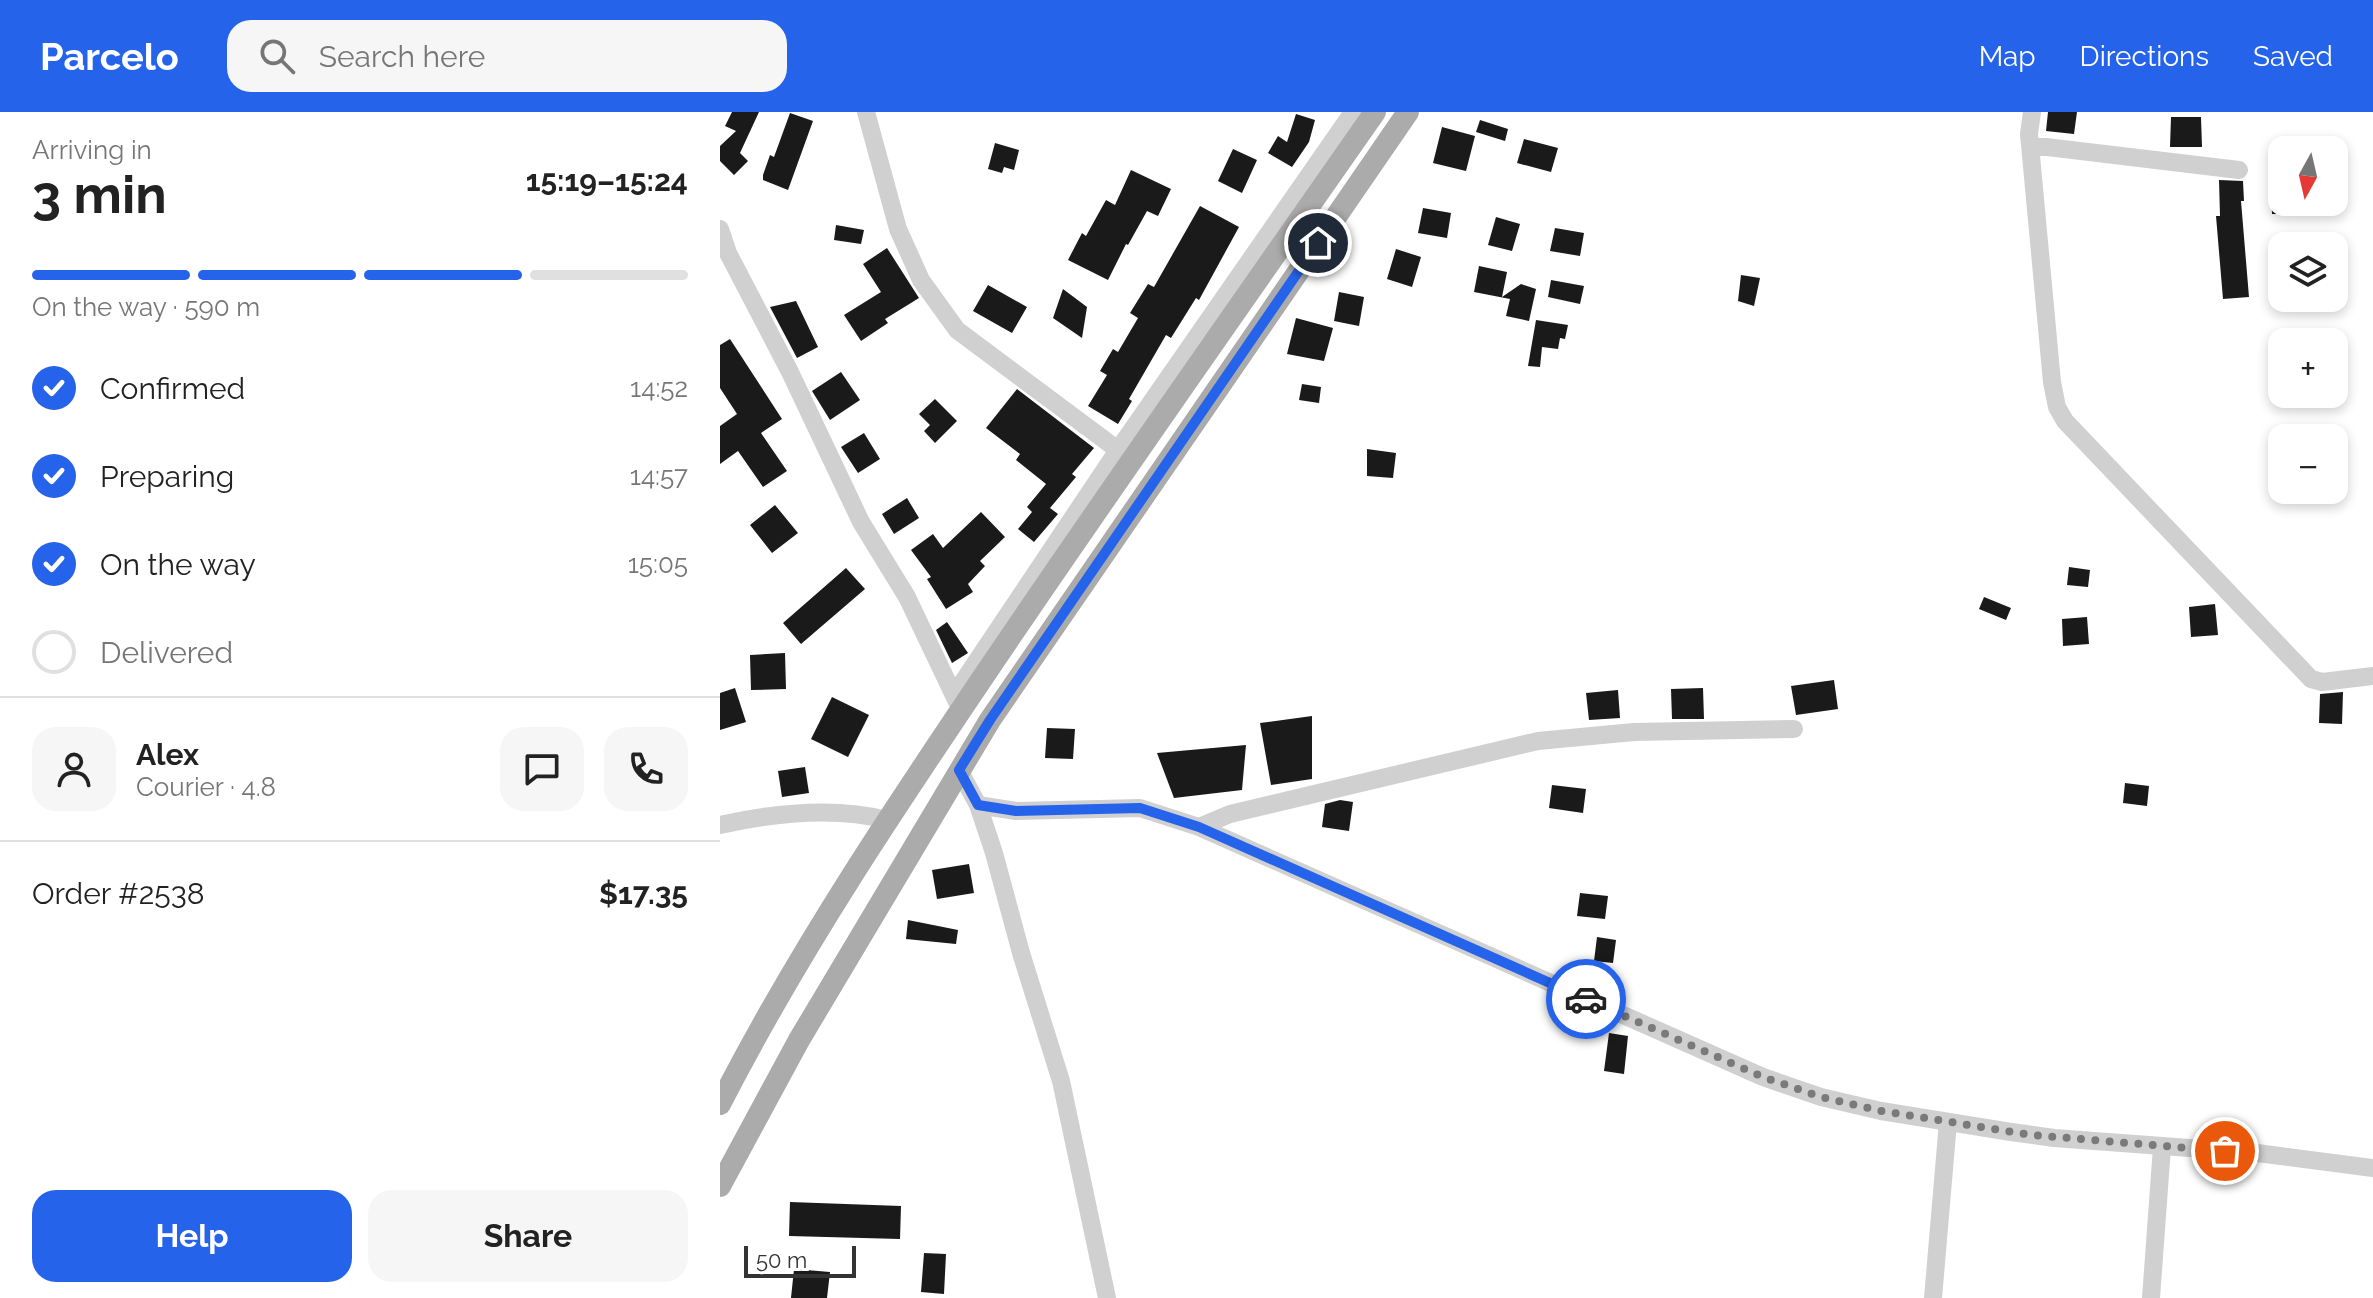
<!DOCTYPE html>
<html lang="en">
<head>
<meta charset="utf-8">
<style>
	body { margin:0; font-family:Raleway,sans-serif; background:#f6f6f6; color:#222; height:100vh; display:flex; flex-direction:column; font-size:30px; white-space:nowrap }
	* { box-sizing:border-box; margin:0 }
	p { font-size:26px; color:#767676 }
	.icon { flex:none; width:44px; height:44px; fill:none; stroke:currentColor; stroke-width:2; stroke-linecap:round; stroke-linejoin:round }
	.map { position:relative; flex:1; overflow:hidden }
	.details { display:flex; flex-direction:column; background:#fff; width:720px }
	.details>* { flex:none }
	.needle { width:52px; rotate:188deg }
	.controls { position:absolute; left:1548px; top:24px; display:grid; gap:16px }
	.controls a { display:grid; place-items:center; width:80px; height:80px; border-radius:16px; background:#fff; box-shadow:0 4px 12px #0003; font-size:40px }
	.scale { position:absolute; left:24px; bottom:20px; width:112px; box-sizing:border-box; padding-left:8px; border:4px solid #333; border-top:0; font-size:22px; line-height:28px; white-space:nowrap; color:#333; -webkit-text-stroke:6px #fff; paint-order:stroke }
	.pin { position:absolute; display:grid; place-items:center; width:68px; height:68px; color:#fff; margin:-34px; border:4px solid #fff; border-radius:50%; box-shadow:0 2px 8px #0007 }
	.courier { position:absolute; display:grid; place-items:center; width:80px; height:80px; margin:-40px; border:6px solid #2563eb; border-radius:50%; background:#fff; color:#222; box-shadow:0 2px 10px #0007 }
	.summary em { font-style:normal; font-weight:700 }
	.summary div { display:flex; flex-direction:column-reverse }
	.summary { display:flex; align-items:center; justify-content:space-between; height:136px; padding:0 32px }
	h1 { font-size:52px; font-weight:700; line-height:60px }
	.bar { display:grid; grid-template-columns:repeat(4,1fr); gap:12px 8px; align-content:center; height:96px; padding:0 32px }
	.bar i { height:10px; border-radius:6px; background:#e0e0e0 }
	.bar .active { background:#2563eb }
	.bar p { grid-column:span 4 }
	.line { display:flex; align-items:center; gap:20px; padding:0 32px; border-top:2px solid #e0e0e0 }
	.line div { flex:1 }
	.round { display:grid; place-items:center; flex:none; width:84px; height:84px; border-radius:24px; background:#f6f6f6 }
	ol { padding:0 32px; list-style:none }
	li { display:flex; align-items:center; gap:24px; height:88px }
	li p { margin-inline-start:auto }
	li .icon { padding:8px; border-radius:50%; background:#2563eb; color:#fff; stroke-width:4 }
	li:last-child { color:#767676 }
	li i { width:44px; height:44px; border:4px solid #e0e0e0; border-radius:50% }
	.action { display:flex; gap:16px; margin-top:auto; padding:16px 32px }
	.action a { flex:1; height:92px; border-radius:24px; background:#2563eb; color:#fff; font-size:32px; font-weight:700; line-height:92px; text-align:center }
	.action a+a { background:#f6f6f6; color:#222 }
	header { display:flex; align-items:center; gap:48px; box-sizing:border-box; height:112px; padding:0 40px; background:#2563eb; color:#fff }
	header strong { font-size:38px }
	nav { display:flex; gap:44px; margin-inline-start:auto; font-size:28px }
	.search { width:560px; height:72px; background:#f6f6f6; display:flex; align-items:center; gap:20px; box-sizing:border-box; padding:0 28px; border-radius:24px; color:#767676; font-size:30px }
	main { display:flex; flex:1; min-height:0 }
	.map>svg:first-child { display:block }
	.building { fill:#1a1a1a }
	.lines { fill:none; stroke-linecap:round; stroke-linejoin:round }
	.minor { stroke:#d0d0d0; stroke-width:18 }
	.major { stroke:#ababab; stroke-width:22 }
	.done { stroke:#7a7a7a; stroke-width:8; stroke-dasharray:0 14.4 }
	.route { stroke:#2563eb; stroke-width:10 }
</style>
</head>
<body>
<header>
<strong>Parcelo</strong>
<div class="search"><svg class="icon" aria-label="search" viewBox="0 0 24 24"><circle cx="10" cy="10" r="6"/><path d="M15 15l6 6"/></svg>Search here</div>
<nav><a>Map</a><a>Directions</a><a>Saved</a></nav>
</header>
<main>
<section class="details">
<div class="summary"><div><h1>3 min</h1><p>Arriving in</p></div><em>15:19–15:24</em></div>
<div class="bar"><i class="active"></i><i class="active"></i><i class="active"></i><i></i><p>On the way · 590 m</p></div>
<ol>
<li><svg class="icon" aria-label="check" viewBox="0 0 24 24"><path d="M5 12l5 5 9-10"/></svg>Confirmed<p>14:52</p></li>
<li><svg class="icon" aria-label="check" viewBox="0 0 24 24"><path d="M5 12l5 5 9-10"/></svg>Preparing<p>14:57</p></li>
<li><svg class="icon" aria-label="check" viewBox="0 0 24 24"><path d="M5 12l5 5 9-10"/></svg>On the way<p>15:05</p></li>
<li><i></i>Delivered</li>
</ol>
<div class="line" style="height:144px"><a class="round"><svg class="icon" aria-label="person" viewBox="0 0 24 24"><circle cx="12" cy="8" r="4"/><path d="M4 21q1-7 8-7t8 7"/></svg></a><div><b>Alex</b><p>Courier · 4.8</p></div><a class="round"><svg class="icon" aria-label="chat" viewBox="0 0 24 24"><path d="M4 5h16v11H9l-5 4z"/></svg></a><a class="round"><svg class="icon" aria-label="phone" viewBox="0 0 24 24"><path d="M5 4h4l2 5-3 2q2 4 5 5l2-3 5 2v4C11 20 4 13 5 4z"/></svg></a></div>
<div class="line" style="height:104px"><div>Order #2538</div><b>$17.35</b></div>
<div class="action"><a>Help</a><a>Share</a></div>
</section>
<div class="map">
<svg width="1653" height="1186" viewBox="0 0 1653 1186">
	<rect width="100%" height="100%" fill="#fff"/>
	<path class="building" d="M12,0h27l-19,41 8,8 -14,14 -14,-14v-15l16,-15 -11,-5z
		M1328,0h29l-3,22 -28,-3z
		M70,1l23,8 -25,69 -25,-10v-5l7,-20 4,2z
		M576,2l19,6 -6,22 -17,25 -24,-14 10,-17 9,6z
		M1451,5h30l1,30h-32z
		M760,8l28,9 -3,12 -29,-9z
		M722,15l33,9 -9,35 -33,-8z
		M804,27l34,9 -7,24 -34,-9z
		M275,31l24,7 -5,20 -10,-3 -2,6 -14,-4z
		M513,37l24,11 -15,33 -24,-12z
		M1550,54h12v48h-10z
		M411,58l40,19 -13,27 -11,-5 -19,34 -2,-1 -18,36 -40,-20 14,-27 4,3 20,-36 9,5z
		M1499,68l24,1 1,20h-3l8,96 -26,2 -7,-83h4z
		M480,94l39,21 -40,73 -3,-2 -25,40 -5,-3 -37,64 3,2 -14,23 -30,-18 19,-31 -7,-4 13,-22 5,3 20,-34 -8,-5 18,-29 6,3z
		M703,96l28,5 -4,25 -29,-5z
		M776,105l24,7 -8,27 -24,-6z
		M116,113l28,5 -3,14 -27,-4z
		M835,116l29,5 -4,23 -30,-5z
		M167,136l32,50 -34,21 3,4 -27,18 -17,-26 37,-23 -18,-28z
		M676,137l25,8 -9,30 -25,-8z
		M759,154l28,6 -5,25 19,-13 15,5 -7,32 -23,-5 4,-17 -36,-7z
		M1021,163l19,3 -6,28 -16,-5z
		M831,168l33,6 -4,18 -32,-7z
		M268,173l39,22 -15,26 -39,-22z
		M343,177l24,18 -5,31 -29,-20z
		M619,180l25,5 -5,29 -25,-5z
		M76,189l22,46 -21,11 -27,-51z
		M576,206l37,10 -9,33 -37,-7z
		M816,208l32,5 -3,14 -5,-1 -2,11 -16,-2 -2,20 -12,-1z
		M10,227l52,80 -21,14 26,38 -24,16 -25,-36 -18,13v-38l17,-12 -17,-26v-43z
		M121,260l19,28 -30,20 -18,-29z
		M582,272l19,3 -2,16 -20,-3z
		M297,277l77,59 -22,26 4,3 -26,31 8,6 -24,28 -16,-13 14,-17 -5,-5 19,-23 -30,-24 4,-6 -34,-26z
		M215,287l22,22 -22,22 -11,-12 6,-6 -11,-11z
		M144,321l16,26 -22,14 -17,-26z
		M647,337l29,4 -3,25 -26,-2z
		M187,386l12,20 -25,16 -12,-20z
		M55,393l23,28 -26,20 -22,-28z
		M261,400l24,25 -25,24 5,5 -17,18 5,8 -27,17 -19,-30 4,-2 -20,-27 22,-16 10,14z
		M1349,455l21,3 -2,17 -21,-2z
		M126,456l19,21 -64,55 -18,-21z
		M1264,485l27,11 -5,12 -27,-11z
		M1495,492l3,31 -27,2 -2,-30z
		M1367,505l2,27 -26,2 -1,-27z
		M227,510l21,31 -16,10 -16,-33z
		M65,541l1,36 -35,1 -1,-35z
		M1114,568l4,29 -42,6 -5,-29z
		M15,576l11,34 -26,8v-37z
		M983,576l1,31h-32l-1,-30z
		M898,578l2,28 -31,2 -3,-27z
		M1623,580l-1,32 -23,-1 1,-29z
		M112,585l37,18 -21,42 -37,-18z
		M592,604v63l-41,6 -11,-62z
		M327,616l28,1 -2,30 -28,-1z
		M526,633l-4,45 -68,8 -17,-45z
		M85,655l4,26 -27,4 -4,-26z
		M1405,671l24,3 -2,20 -24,-3z
		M832,673l34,4 -3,24 -34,-5z
		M620,688l13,2 -4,29 -27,-4 3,-23z
		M249,752l5,29 -37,6 -5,-29z
		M860,781l28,3 -3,23 -28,-3z
		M188,808l50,10 -2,14 -50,-5z
		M877,825l19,3 -3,23 -19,-2z
		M889,921l19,3 -4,38 -20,-3z
		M70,1090l111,4 -1,33 -111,-3z
		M204,1141l22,1 -2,40 -23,-2z
		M74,1157l36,3 -3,26h-36z"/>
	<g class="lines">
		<path class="minor" d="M146,0l32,117 23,51 36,50 161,120
			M1312,0l-3,22 23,248 5,25 8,14 246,258 11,3 51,-6
			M1310,33l209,25
			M0,117l8,24 62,119 71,150 46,75 50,105
			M234,583l164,-245 235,-338
			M239,658l19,35 16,48 27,100 40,128 46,217
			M258,693l38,6 124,-3 59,19 564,250 58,20 60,14 130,21 43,6 203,15 116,15
			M0,713c54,-12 113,-19 167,-5
			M479,715l31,-13 308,-73 96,-9 160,-3
			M1213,1186l15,-176
			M1431,1186l11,-151"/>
		<path class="major" d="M0,992c80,-156 178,-301 276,-446 124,-183 252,-364 379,-546
			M0,1074l79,-146 191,-320 418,-608"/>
	</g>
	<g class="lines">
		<path class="done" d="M866,887l177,78 58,20 60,14 151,24 193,16"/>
		<path class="route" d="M598,131l-328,477 -31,50 19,35 38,6 124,-3 59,19 387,172"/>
	</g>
</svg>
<div class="controls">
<a><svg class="needle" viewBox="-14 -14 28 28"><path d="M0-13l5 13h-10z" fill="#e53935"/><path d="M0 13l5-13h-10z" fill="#767676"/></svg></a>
<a><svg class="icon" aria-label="layers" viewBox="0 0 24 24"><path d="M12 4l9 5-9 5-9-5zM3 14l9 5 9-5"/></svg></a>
<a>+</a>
<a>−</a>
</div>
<div class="scale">50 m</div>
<div class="pin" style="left:1505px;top:1039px;background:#ea580c"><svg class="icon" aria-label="bag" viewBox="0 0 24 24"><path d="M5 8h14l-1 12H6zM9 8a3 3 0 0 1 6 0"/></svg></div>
<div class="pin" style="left:598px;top:131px;background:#1f2937"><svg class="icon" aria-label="home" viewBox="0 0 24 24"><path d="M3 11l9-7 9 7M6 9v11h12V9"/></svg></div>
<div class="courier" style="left:866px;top:887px"><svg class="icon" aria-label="car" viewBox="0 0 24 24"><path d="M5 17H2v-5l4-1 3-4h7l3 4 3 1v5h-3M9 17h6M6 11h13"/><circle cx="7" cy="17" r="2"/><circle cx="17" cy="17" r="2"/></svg></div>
</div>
</main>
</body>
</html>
